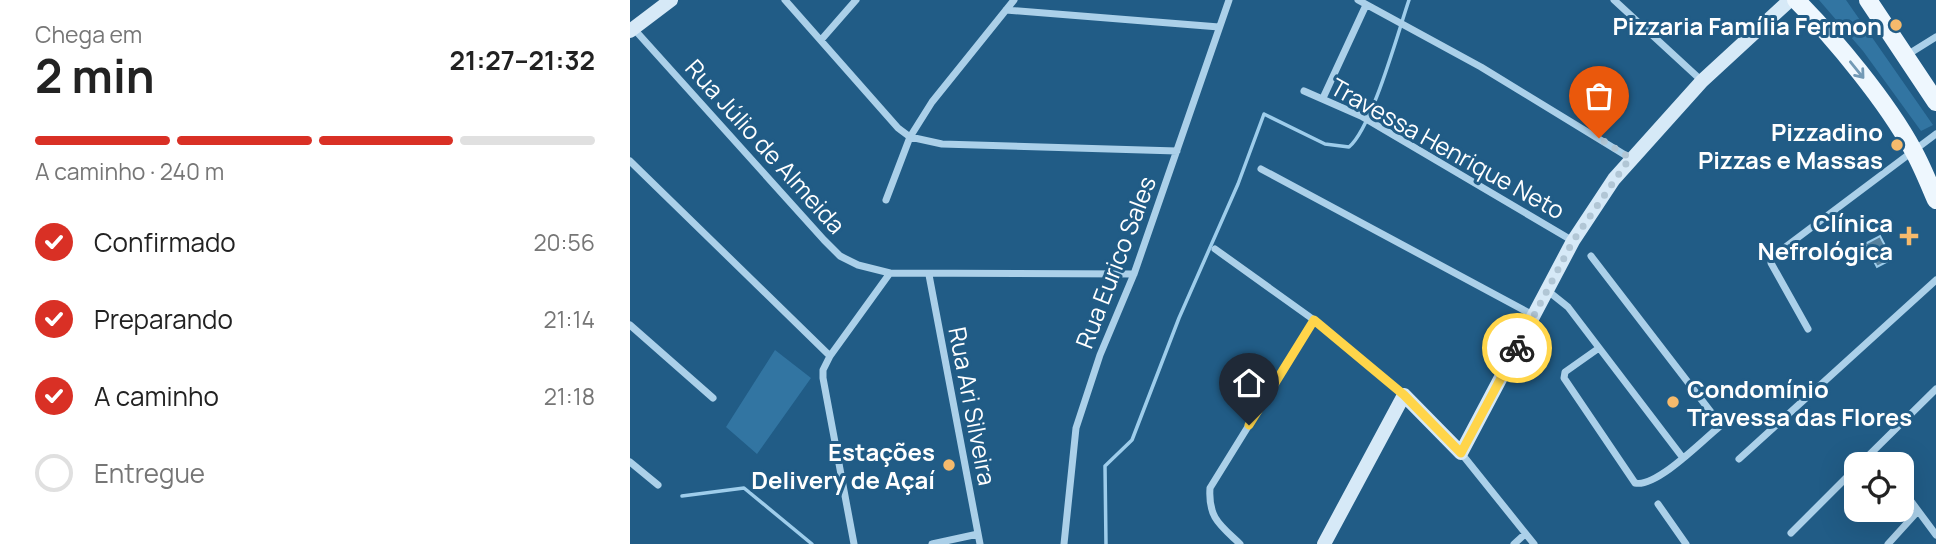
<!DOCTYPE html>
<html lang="pt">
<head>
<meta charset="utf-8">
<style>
	body { margin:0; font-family:Manrope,sans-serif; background:#f2f2f2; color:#222; height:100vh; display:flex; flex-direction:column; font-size:26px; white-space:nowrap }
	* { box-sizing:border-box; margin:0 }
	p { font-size:23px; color:#767676 }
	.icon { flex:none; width:38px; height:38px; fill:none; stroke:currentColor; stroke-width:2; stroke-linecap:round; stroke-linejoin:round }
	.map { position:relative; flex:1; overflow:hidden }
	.side { display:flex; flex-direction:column; background:#fff; width:630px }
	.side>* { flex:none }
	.buttons { position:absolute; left:1214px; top:452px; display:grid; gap:14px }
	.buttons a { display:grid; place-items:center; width:70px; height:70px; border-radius:14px; background:#fff; box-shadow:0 7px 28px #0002; font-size:35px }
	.pin { position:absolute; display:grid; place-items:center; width:60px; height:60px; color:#fff; margin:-72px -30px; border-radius:50% 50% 50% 0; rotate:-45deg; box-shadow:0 0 7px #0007 }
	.pin .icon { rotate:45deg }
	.courier { position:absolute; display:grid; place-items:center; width:70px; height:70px; margin:-35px; border:5px solid #ffd54a; border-radius:50%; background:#fff; color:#222; box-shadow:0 2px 9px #0007 }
	.overview em { font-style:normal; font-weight:700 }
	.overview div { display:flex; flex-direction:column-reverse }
	.overview { display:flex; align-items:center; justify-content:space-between; height:119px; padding:0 35px }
	h1 { font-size:46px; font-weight:700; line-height:52px }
	.bar { display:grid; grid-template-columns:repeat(4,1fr); gap:10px 7px; align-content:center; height:84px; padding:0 35px }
	.bar i { height:9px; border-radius:5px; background:#e0e0e0 }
	.bar .on { background:#d93025 }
	.bar p { grid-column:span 4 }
	ol { padding:0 35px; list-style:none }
	li { display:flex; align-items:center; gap:21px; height:77px }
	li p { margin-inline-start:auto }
	li .icon { padding:7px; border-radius:50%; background:#d93025; color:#fff; stroke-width:4 }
	li:last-child { color:#767676 }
	li i { width:38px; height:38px; border:4px solid #e0e0e0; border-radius:50% }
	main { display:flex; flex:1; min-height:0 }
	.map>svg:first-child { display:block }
	.green { fill:#3275a2 }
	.water { fill:#56809c; stroke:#9ecdeb; stroke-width:2 }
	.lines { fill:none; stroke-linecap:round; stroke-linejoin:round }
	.stream { stroke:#9ecdeb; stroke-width:3.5 }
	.street { stroke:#abd0e9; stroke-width:7 }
	.secondary { stroke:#d6e9f7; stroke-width:14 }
	.primary { stroke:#eef7fe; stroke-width:18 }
	.oneway { stroke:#739ab6 }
	.done { stroke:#b1c6d5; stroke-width:7; stroke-dasharray:0 12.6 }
	.route { stroke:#ffd54a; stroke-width:9 }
	.poi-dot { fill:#f6ba6c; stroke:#215c86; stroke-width:2.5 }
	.labels { text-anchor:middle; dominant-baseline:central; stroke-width:6; stroke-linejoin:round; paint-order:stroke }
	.poi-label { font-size:24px; font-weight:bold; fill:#fff; stroke:#215c86; text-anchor:end }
	.street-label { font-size:24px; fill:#fff; stroke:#215c86 }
</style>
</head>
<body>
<main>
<section class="side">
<div class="overview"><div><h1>2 min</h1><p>Chega em</p></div><em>21:27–21:32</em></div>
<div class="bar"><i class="on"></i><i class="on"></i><i class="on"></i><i></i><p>A caminho · 240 m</p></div>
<ol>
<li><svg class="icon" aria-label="check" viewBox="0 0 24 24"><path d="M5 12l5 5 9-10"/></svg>Confirmado<p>20:56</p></li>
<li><svg class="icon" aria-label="check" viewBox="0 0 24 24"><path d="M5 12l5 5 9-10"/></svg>Preparando<p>21:14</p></li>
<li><svg class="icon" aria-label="check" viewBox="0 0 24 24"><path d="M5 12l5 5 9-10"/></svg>A caminho<p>21:18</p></li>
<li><i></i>Entregue</li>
</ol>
</section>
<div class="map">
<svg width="1306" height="544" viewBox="0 0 1306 544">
	<rect width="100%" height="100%" fill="#215c86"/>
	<path class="green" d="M1189,0h27l87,125 -12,6 -58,-80z
		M145,350l36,28 -54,76 -31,-27z"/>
	<path class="water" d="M1250,236l12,23 -15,8 -12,-23z"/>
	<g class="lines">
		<path class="stream" d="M52,496l62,-8 68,56
			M476,544l-1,-78 27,-26 47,-122 59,-134 26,-70 61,30 24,3c23,-19 49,-115 60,-147"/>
		<path class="street" d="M155,0l113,128 12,9 32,7 235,7
			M728,0l123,67 149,91
			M984,0l88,81
			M376,10l213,17
			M4,29l190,211 16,16 18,9 32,8 244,1
			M191,40l35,-40
			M1277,55l29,-18
			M674,91l57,25 212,125
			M693,98l43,-93
			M0,161l200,195
			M631,169l274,147
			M256,200l24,-63 22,-35 82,-102
			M585,249l99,71 90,75
			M961,256l126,164 2,7c-17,14 -63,61 -84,56l-71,-105 1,-6 34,-24
			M299,275l51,269
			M918,291l20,16 115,151
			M0,325l83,73
			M1178,329l-37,-66 1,-6 164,-123
			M831,453l73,91
			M1109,459l197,-179
			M0,462l28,23
			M1230,464l76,-75
			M1272,489l34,46
			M1028,504l28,40
			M1161,533l66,-66
			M224,544l-31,-166v-8l7,-14 60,-83
			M302,544l46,-10
			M434,544l12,-116 24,-73 34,-81 95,-274
			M610,544c-20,-19 -32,-26 -30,-56l104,-168
			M884,544l11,-10
			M1258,544l30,-33"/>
		<path class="secondary" d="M0,31l41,-31
			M694,544l80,-149 57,58 112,-212 41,-62 88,-98 88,-81"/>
		<path class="primary" d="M1166,0c39,39 91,102 117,150 9,16 16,34 23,50
			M1238,0l68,102"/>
	</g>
	<defs><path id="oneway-shaft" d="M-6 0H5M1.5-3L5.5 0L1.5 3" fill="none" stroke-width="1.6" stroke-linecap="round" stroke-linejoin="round" transform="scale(1.75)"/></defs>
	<use class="oneway" href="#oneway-shaft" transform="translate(1227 70) rotate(51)"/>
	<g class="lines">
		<path class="done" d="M887,348l56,-107 57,-83 -31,-20"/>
		<path class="route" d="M619,425l65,-105 90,75 57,58 56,-105"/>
	</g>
	<g class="poi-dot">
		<circle cx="1266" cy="25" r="7"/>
		<circle cx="1267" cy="145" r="7"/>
		<path d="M1275.5 225.5h7v7h7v7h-7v7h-7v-7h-7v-7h7z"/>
		<circle cx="1043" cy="402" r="7"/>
		<circle cx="319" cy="465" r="7"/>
	</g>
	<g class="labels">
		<g class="poi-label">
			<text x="1252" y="25">Pizzaria Família Fermon</text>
			<text x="1253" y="131">Pizzadino<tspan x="1253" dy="28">Pizzas e Massas</tspan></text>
			<text x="1263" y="222">Clínica<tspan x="1263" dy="28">Nefrológica</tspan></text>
			<text x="1057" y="388" text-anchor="start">Condomínio<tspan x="1057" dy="28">Travessa das Flores</tspan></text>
			<text x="305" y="451">Estações<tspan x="305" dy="28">Delivery de Açaí</tspan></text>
		</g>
		<g class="street-label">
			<text transform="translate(136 146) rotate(48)">Rua Júlio de Almeida</text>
			<text transform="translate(818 148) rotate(29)">Travessa Henrique Neto</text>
			<text transform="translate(485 262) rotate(-69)">Rua Eurico Sales</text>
			<text transform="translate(343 406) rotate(79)">Rua Ari Silveira</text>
		</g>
	</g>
</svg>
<div class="buttons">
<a><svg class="icon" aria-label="locate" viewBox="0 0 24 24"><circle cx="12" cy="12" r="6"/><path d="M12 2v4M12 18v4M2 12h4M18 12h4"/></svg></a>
</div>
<div class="pin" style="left:969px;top:138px;background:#ea580c"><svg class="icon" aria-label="bag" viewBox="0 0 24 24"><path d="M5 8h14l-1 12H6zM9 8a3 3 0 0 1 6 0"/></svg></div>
<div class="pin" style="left:619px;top:425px;background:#1f2937"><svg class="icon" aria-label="home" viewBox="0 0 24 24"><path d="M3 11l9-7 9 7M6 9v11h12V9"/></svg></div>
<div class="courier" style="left:887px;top:348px"><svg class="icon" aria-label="bike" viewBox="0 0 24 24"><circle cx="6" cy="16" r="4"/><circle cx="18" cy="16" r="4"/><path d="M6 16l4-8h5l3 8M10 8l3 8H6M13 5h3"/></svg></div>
</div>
</main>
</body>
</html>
